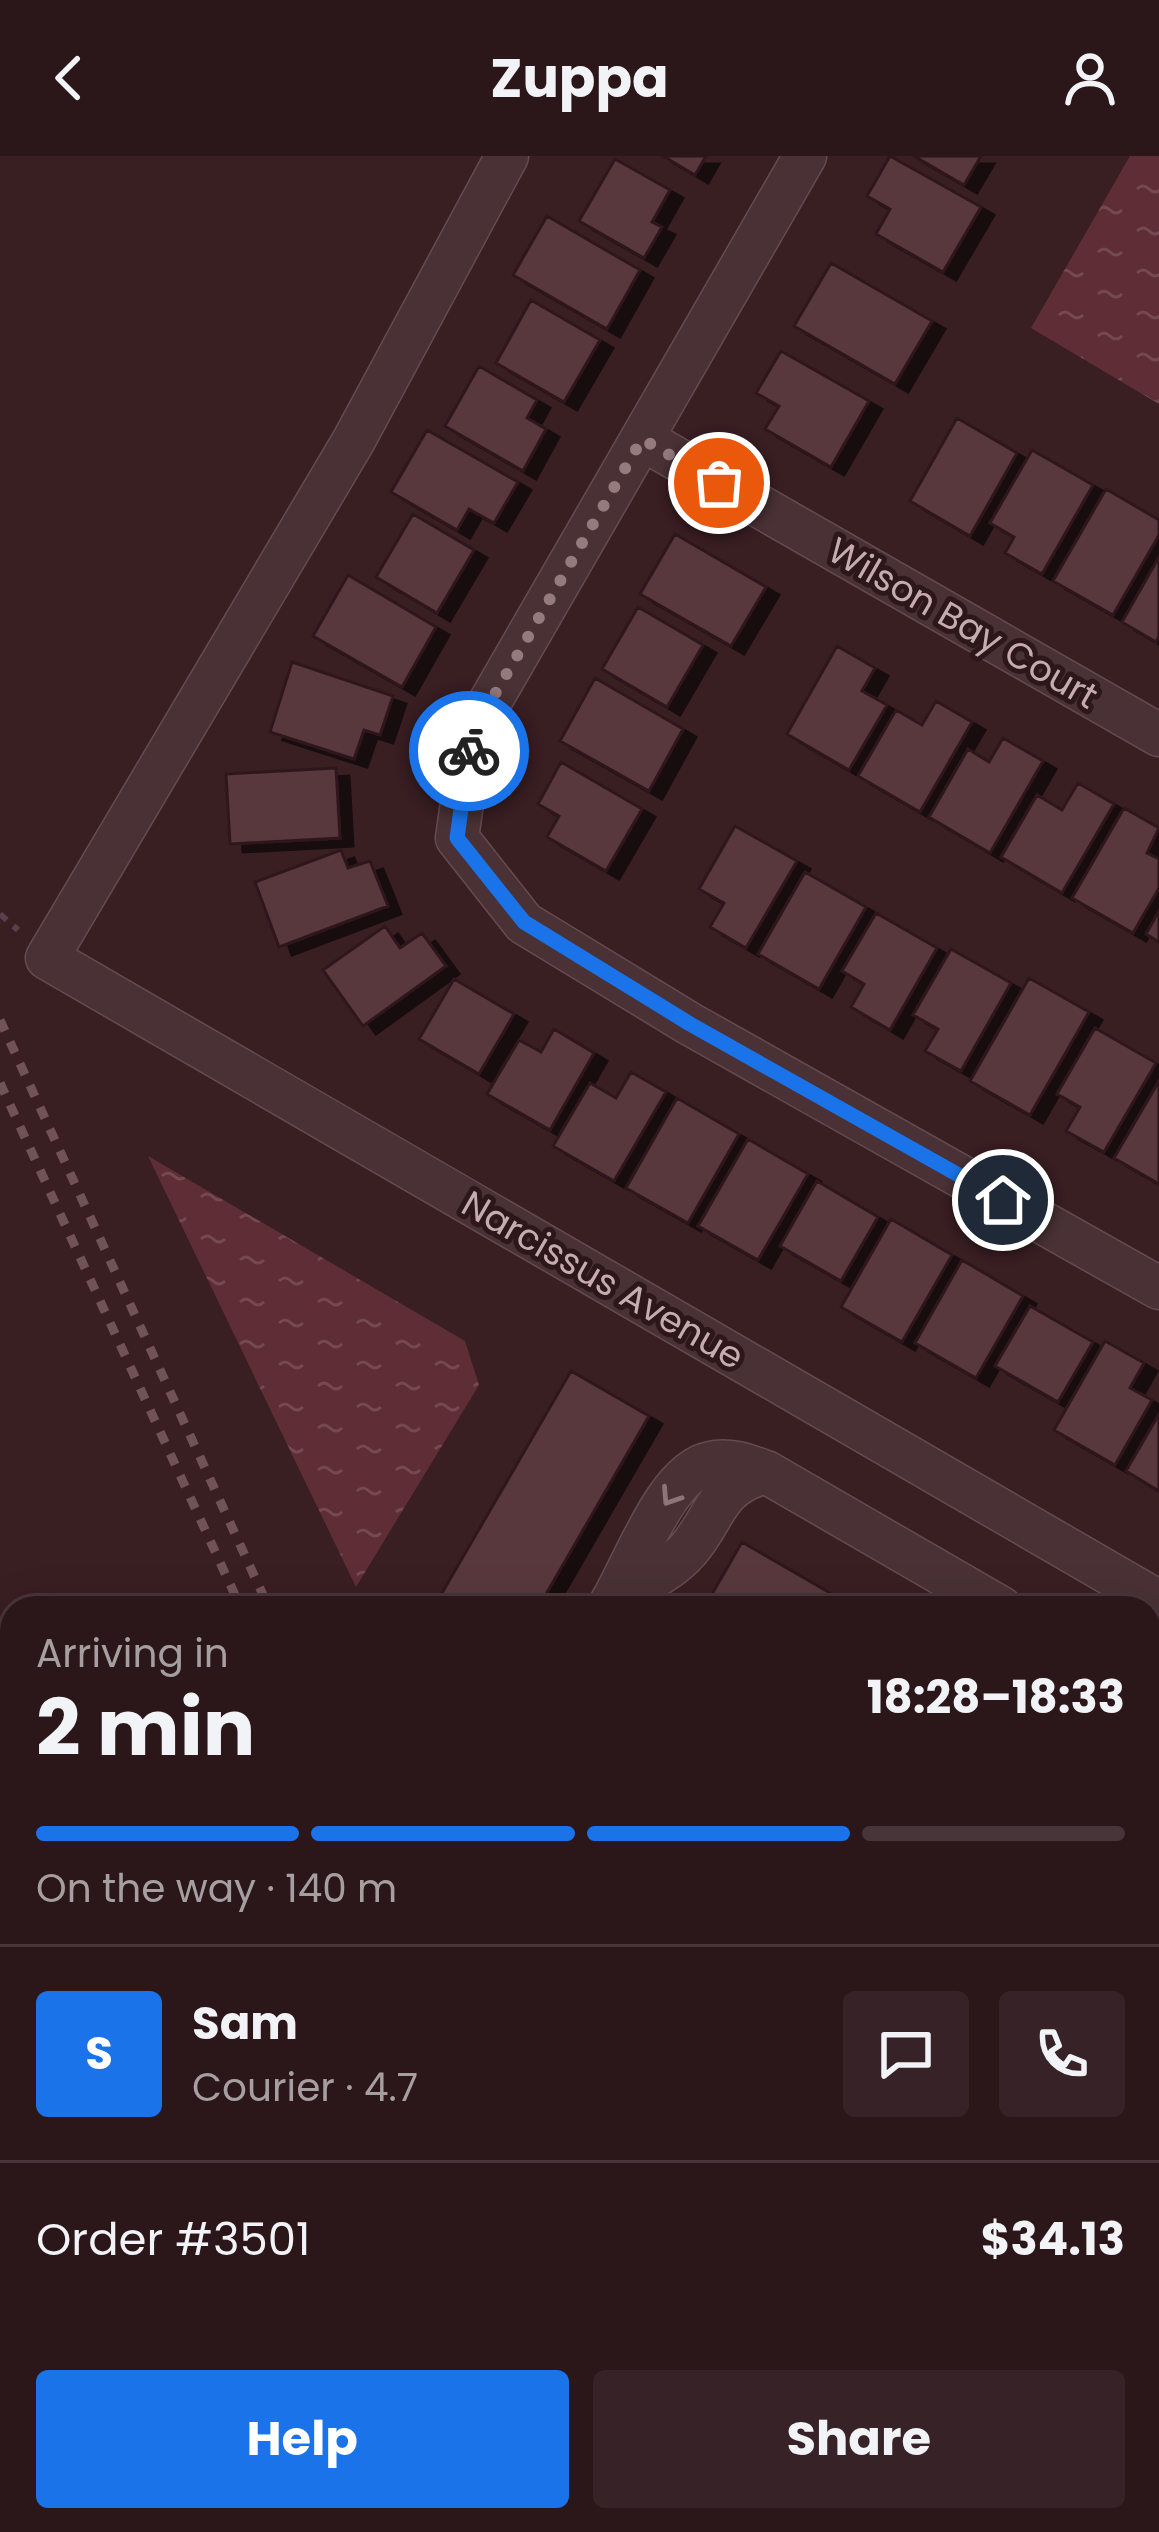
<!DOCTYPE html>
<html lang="en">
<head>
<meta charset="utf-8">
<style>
	body { margin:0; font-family:Poppins,sans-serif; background:#372327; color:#f1f3f6; height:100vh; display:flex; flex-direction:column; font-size:45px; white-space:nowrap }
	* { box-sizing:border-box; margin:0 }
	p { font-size:39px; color:#a69fa2 }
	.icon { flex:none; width:66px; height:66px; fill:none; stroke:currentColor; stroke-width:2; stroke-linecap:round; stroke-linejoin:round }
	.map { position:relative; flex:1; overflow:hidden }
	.drawer { position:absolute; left:0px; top:1440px; width:1161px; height:936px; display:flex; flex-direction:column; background:#2b161a; border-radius:36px 36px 0 0; box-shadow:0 12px 48px #0002,0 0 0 3px #473539 }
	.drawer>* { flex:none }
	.pin { position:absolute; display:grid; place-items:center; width:102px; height:102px; color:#fff; margin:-51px; border:6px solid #fff; border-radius:50%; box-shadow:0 3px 12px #0007 }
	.courier { position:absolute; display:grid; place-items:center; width:120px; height:120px; margin:-60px; border:9px solid #1a73e8; border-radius:50%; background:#fff; color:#222; box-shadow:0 3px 15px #0007 }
	.summary em { font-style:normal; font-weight:700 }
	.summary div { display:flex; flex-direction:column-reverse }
	.summary { display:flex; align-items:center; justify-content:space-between; height:204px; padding:0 36px }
	h1 { font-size:78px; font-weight:700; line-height:90px }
	.bar { display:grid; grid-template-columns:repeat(4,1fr); gap:18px 12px; align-content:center; height:144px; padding:0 36px }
	.bar i { height:15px; border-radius:9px; background:#473539 }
	.bar .selected { background:#1a73e8 }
	.bar p { grid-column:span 4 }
	.line { display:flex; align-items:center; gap:30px; padding:0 36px; border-top:3px solid #473539 }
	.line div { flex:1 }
	.round { display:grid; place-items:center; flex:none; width:126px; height:126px; border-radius:12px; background:#372327 }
	.action { display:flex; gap:24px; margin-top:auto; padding:24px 36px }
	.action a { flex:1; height:138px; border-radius:12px; background:#1a73e8; color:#fff; font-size:48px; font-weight:700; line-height:138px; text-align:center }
	.action a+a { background:#372327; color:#f1f3f6 }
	header { display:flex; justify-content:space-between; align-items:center; height:156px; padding:0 36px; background:#2b161a; font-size:54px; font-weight:700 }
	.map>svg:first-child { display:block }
	.water { fill:url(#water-ripples) }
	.building { fill:#59393e; stroke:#2f191d; stroke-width:3; filter:url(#shadow) }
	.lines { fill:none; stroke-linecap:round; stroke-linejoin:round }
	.minor-casing { stroke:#644c50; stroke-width:45 }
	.path { stroke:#593f4f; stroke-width:6; stroke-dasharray:9 9; stroke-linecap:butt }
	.minor { stroke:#493135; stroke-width:42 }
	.rail { stroke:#715357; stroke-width:9; stroke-dasharray:12 12; stroke-linecap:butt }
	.oneway { stroke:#8e7478 }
	.done { stroke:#957a7e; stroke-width:12; stroke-dasharray:0 21.6 }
	.route { stroke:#1a73e8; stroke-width:15 }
	.labels { text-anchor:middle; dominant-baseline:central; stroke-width:10; stroke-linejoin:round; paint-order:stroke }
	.street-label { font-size:36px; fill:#c6abaf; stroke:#2d171b }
</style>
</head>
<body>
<header><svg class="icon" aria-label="back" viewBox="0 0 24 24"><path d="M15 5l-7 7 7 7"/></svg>Zuppa<svg class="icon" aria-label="person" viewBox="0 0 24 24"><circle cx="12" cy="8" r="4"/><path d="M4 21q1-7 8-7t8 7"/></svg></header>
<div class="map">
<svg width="1159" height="2376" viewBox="0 0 1159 2376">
	<defs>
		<pattern id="water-ripples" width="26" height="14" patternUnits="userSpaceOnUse" patternTransform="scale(3)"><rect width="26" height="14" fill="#5f2d36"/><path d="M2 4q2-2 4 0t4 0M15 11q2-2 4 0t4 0" fill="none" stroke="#744951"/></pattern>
		<filter id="shadow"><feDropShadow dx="13" dy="8" stdDeviation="0" flood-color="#0009"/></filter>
	</defs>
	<rect width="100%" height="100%" fill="#391e22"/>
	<path class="water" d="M1130,0h29v248l-128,-76z
		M148,1000l317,185 14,44 -123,202z
		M0,1566l12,26v222l-12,-7z
		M1149,1807l10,5v446l-10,-22z"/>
	<path class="building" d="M663,0h43l-11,19z
		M890,0l91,51 -38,65 -67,-38 14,-25 -23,-13z
		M914,0h67l-17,29z
		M615,3l55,31 -18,32 10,5 -18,31 -65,-37z
		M547,60l93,54 -33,59 -94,-54z
		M831,107l101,58 -37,63 -101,-58z
		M531,144l69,40 -36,62 -68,-39z
		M781,195l88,50 -38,66 -66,-38 14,-23 -23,-13z
		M479,210l58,34 -10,18 19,11 -23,42 -78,-45z
		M957,262l60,35 -47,83 -60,-35z
		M427,274l91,52 -24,41 -25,-14 -12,21 -66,-38z
		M1032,294l61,35 -51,89 -37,-21 9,-16 -24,-14z
		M1106,333l53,31v15l-46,80 -60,-34z
		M413,358l61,36 -37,63 -61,-36z
		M675,378l91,53 -35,59 -91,-52z
		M1159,401v79l-3,6 -34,-20z
		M348,419l88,52 -34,60 -89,-51z
		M638,451l65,38 -36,62 -65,-38z
		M837,490l38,22 -13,23 25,14 -38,65 -62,-36z
		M292,506l101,34 -13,39 -16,-5 -10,29 -84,-27z
		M595,522l88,51 -34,62 -89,-50z
		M936,545l36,21 -52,90 -62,-36 38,-66 26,15z
		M1003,582l40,23 -53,92 -61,-36 39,-68 21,13z
		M561,606l81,47 -36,62 -59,-34 12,-21 -21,-12z
		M336,612l4,70 -110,6 -4,-70z
		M1078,627l36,21 -52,89 -61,-36 36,-62 25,15z
		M1124,652l35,20 -12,25 12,6v29l-26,45 -61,-35z
		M735,670l62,35 -51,87 -36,-21 14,-24 -25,-14z
		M341,694l7,18 22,-7 18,45 -109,41 -24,-65z
		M805,716l61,35 -47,82 -61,-35z
		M1159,755v31l-13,-8z
		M876,757l61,35 -47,82 -39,-23 13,-23 -22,-13z
		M385,770l15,22 22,-15 24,33 -83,60 -40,-56z
		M951,793l60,34 -50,88 -36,-20 13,-22 -25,-14z
		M1029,822l60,34 -59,103 -60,-34z
		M454,823l60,35 -35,60 -60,-35z
		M1095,872l61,35 -52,89 -38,-21 14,-24 -23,-13z
		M554,873l40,24 -44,77 -63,-36 32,-54 22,12z
		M631,916l35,20 -52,89 -61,-35 37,-63 26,15z
		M1159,925v103l-45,-26z
		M677,942l62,36 -51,89 -62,-35z
		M748,983l60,35 -50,86 -60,-34z
		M817,1025l61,36 -37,64 -61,-35z
		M891,1063l61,36 -50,87 -61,-35z
		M962,1104l61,36 -47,82 -61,-35z
		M1030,1150l63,36 -35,60 -63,-36z
		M1105,1185l39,22 -14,25 22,12 -37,65 -61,-35z
		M571,1215l78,45 -111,192h-98l-5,-3z
		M1159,1258v77l-33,-20z
		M742,1386l114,66h-152z
		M1149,1620l10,6v105l-10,-5z
		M790,2364h88l5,12h-88z
		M1019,2364h102l6,12h-102z"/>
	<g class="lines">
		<defs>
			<path id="minor" d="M507,0l-153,284 -307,518 1112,644
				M805,0l-333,577 -15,105 67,85 166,101 469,264
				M642,283l517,296
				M616,1440c26,-13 53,-24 72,-46 30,-35 26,-64 78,-78
				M608,1452c25,-39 57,-136 102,-145 20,-5 39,3 56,9l235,136
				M1149,1538l10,6
				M942,2364l6,12"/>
		</defs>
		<use href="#minor" class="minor-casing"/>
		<path class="path" d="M0,758l18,16
			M634,2364l7,12
			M713,2364l2,4
			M586,2376l26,-12"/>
		<use href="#minor" class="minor"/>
		<path class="rail" d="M0,864l269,588
			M0,927l241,525
			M659,2364l6,12
			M685,2364l6,12"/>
	</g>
	<defs><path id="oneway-chevron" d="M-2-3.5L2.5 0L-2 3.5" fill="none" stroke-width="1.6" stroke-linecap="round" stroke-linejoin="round" transform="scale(3)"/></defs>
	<use class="oneway" href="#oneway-chevron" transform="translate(670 1341) rotate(123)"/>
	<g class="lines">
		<path class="done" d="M469,595l3,-17 170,-295 77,44"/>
		<path class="route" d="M469,595l-12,87 67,84 166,102 313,176"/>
	</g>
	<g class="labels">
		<g class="street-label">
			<text transform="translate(963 467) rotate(30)">Wilson Bay Court</text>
			<text transform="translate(603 1124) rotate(30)">Narcissus Avenue</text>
		</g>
	</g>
</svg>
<div class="pin" style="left:719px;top:327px;background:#ea580c"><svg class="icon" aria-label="bag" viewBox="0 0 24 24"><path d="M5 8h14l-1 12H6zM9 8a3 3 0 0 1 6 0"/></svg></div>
<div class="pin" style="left:1003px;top:1044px;background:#1f2937"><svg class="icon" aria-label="home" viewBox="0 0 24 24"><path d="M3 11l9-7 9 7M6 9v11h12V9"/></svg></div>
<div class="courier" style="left:469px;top:595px"><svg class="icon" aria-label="bike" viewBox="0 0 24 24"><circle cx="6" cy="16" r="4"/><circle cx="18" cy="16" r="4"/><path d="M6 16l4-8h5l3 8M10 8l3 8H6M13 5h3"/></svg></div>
<section class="drawer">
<div class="summary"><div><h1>2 min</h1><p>Arriving in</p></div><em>18:28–18:33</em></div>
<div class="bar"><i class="selected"></i><i class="selected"></i><i class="selected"></i><i></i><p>On the way · 140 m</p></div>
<div class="line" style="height:216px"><b class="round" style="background:#1a73e8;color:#fff">S</b><div><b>Sam</b><p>Courier · 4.7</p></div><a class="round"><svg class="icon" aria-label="chat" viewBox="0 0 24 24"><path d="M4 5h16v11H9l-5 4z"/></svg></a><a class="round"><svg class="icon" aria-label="phone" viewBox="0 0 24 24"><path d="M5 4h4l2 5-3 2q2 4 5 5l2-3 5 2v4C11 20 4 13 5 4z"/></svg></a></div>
<div class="line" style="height:156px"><div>Order #3501</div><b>$34.13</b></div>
<div class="action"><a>Help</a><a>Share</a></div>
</section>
</div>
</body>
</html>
